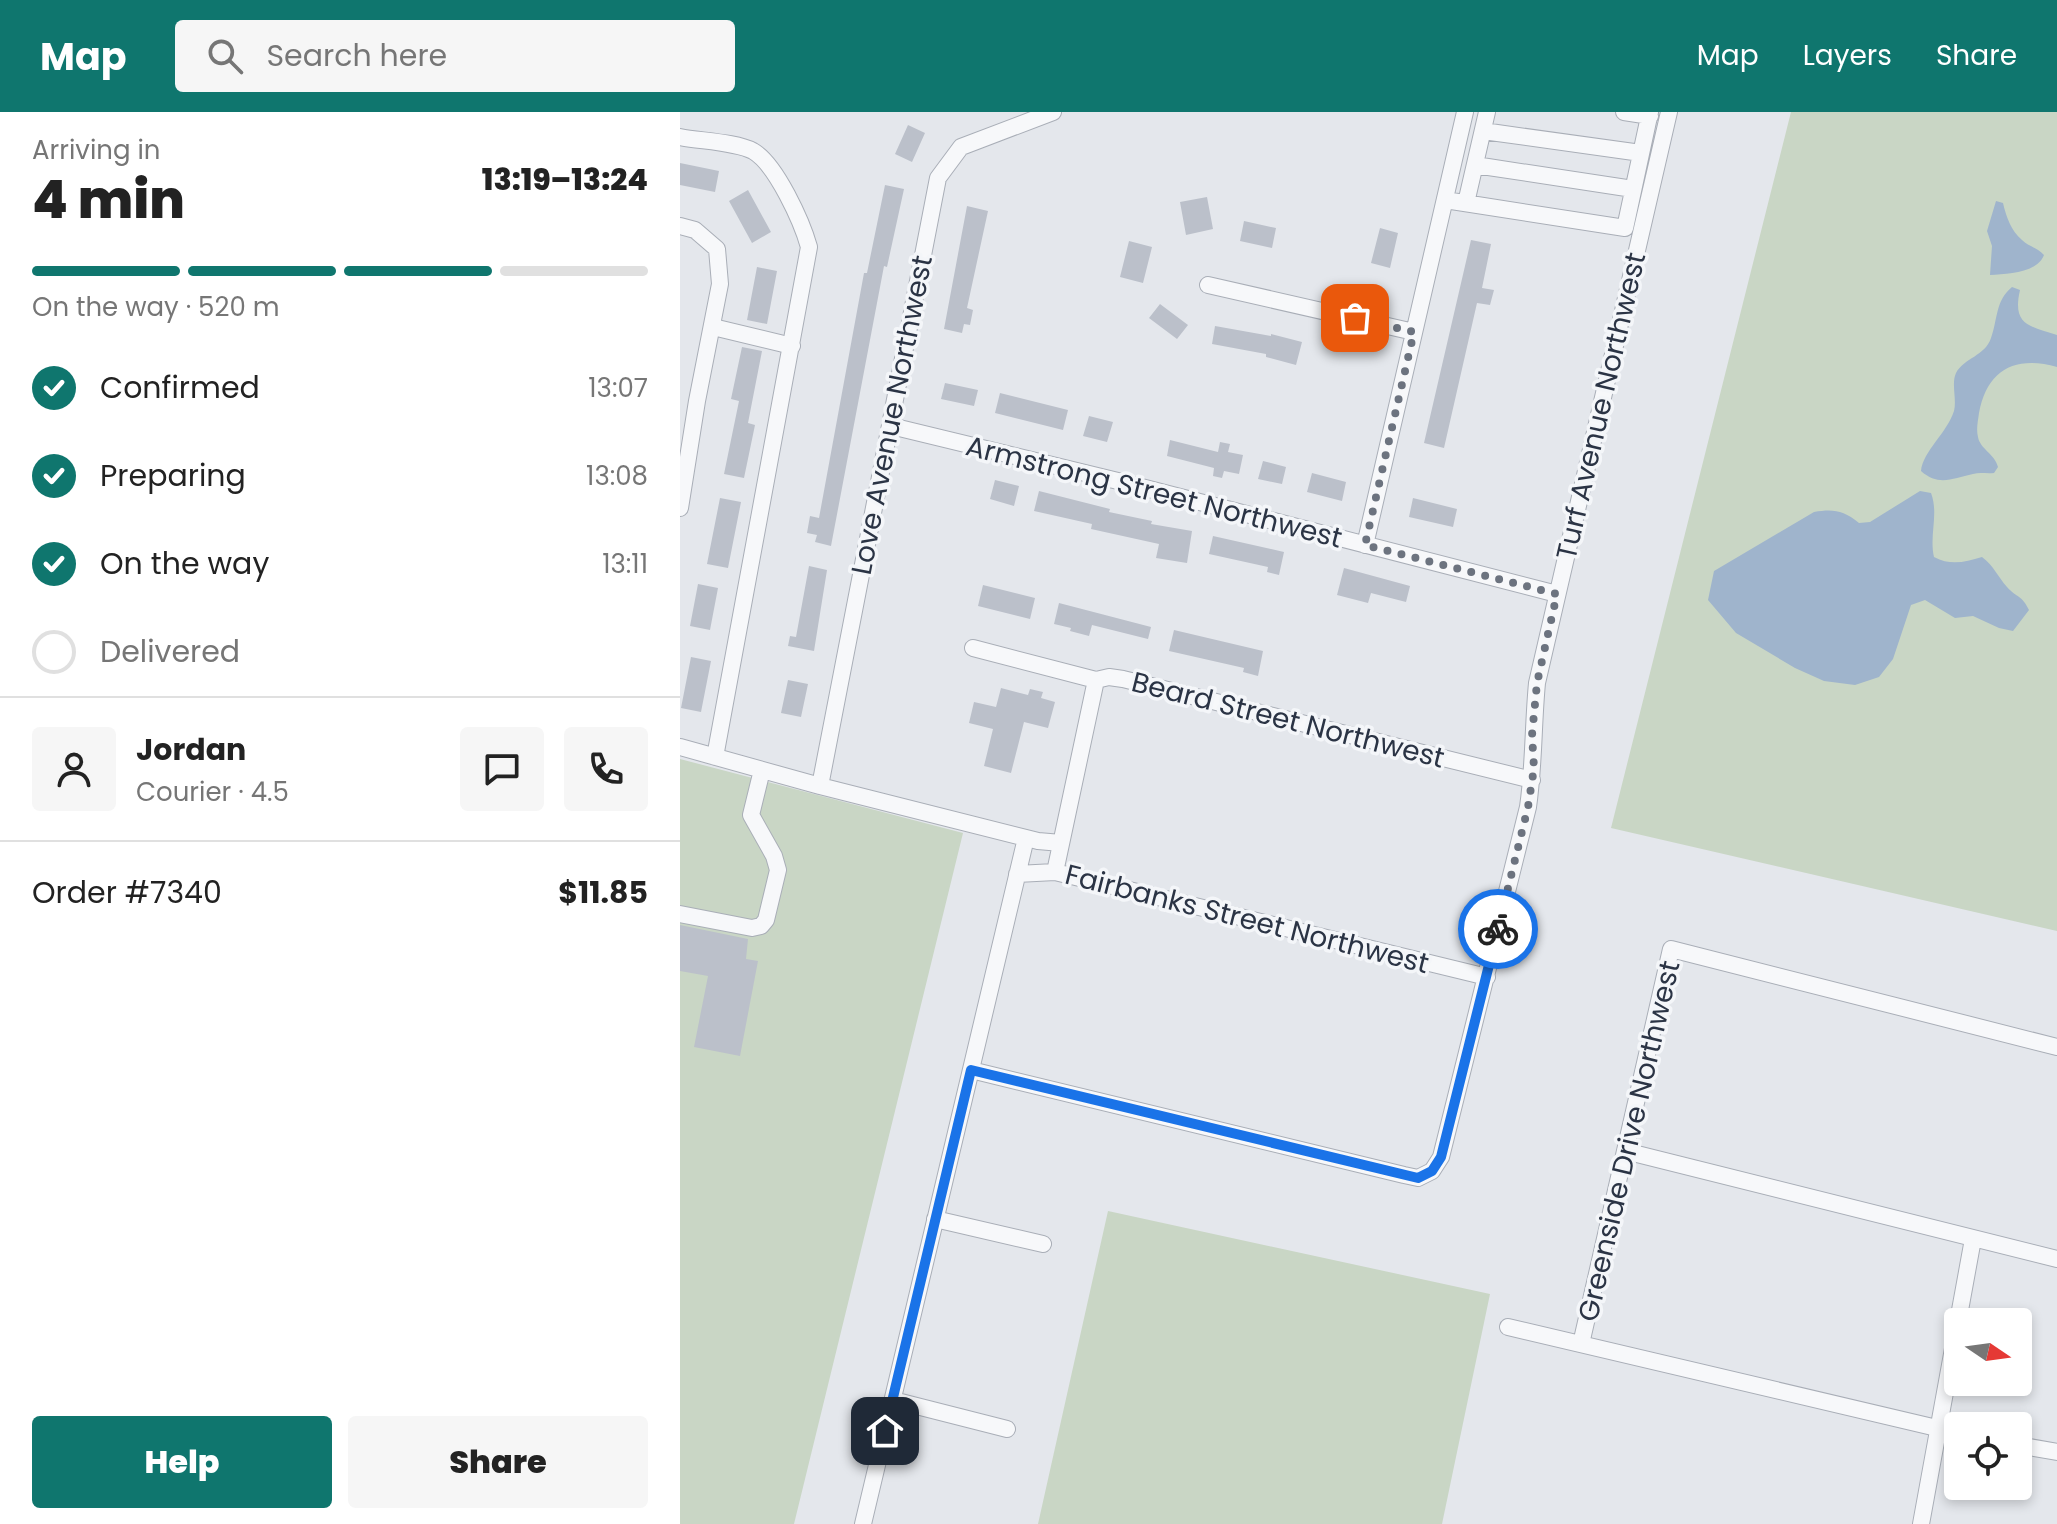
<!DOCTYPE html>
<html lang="en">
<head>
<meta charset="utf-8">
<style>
	body { margin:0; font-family:Poppins,sans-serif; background:#f6f6f6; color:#222; height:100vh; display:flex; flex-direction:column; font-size:30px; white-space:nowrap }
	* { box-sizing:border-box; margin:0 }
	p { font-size:26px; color:#767676 }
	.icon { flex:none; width:44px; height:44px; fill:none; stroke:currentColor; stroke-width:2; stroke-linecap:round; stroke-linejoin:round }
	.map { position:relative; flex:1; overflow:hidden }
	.details { display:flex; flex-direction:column; background:#fff; width:680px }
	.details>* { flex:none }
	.needle { width:52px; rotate:103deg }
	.fabs { position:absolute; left:1264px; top:1196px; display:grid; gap:16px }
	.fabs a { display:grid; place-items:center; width:88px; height:88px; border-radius:8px; background:#fff; box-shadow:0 4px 12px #0003; font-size:40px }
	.pin { position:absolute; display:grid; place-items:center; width:68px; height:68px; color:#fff; margin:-34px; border-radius:16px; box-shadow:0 4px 12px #0006 }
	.courier { position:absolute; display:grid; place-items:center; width:80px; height:80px; margin:-40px; border:6px solid #1a73e8; border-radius:50%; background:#fff; color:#222; box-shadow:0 2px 10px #0007 }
	.summary em { font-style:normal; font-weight:800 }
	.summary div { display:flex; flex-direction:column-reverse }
	.summary { display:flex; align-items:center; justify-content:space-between; height:136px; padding:0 32px }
	h1 { font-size:52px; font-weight:800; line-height:60px }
	.bar { display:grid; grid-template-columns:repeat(4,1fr); gap:12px 8px; align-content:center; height:96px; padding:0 32px }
	.bar i { height:10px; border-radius:6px; background:#e0e0e0 }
	.bar .selected { background:#0f766e }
	.bar p { grid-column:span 4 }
	.line { display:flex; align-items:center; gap:20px; padding:0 32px; border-top:2px solid #e0e0e0 }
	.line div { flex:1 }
	.round { display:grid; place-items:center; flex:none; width:84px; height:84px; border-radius:8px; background:#f6f6f6 }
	ol { padding:0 32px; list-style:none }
	li { display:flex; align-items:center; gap:24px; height:88px }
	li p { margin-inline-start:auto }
	li .icon { padding:8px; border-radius:50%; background:#0f766e; color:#fff; stroke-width:4 }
	li:last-child { color:#767676 }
	li i { width:44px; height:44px; border:4px solid #e0e0e0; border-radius:50% }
	.action { display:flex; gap:16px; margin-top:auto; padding:16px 32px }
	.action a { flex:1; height:92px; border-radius:8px; background:#0f766e; color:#fff; font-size:32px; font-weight:800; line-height:92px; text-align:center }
	.action a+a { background:#f6f6f6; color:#222 }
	header { display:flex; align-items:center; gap:48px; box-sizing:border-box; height:112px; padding:0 40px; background:#0f766e; color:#fff }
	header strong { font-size:38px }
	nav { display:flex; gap:44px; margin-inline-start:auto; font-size:28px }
	.search { width:560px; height:72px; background:#f6f6f6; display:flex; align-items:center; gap:20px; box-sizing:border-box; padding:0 28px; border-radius:8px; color:#767676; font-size:30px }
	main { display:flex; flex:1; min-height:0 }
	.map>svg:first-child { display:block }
	.green { fill:#c9d6c5 }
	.water { fill:#9fb4cc }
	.building { fill:#bbc0ca }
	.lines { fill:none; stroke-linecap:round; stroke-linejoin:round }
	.minor-casing { stroke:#a9aeb7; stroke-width:18 }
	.minor { stroke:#f7f8fa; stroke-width:16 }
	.done { stroke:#6c737f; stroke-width:8; stroke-dasharray:0 14.4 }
	.route { stroke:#1a73e8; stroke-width:10 }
	.labels { text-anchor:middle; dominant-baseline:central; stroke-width:7; stroke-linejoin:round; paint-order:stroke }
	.street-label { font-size:28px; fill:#2b3445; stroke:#f4f6f9 }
</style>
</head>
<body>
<header>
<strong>Map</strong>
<div class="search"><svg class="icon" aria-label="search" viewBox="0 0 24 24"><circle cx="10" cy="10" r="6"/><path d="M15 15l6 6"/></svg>Search here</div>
<nav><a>Map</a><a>Layers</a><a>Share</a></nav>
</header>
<main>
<section class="details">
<div class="summary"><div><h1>4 min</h1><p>Arriving in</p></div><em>13:19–13:24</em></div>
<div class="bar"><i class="selected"></i><i class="selected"></i><i class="selected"></i><i></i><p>On the way · 520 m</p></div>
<ol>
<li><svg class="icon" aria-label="check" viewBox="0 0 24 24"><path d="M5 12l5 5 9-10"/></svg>Confirmed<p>13:07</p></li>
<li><svg class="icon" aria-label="check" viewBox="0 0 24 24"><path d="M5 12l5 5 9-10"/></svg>Preparing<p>13:08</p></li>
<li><svg class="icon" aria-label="check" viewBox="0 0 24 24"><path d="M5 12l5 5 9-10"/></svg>On the way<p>13:11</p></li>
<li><i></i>Delivered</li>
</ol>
<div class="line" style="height:144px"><a class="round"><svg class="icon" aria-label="person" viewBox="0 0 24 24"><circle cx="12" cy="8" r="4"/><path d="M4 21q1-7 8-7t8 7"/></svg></a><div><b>Jordan</b><p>Courier · 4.5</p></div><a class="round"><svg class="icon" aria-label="chat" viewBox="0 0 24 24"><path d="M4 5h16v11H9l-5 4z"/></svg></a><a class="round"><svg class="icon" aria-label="phone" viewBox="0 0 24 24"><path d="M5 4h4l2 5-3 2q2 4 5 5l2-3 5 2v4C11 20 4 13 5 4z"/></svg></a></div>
<div class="line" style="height:104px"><div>Order #7340</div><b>$11.85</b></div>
<div class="action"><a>Help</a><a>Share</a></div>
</section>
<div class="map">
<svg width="1377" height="1412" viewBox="0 0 1377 1412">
	<rect width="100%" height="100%" fill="#e4e7ec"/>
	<path class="green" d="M1111,0h266v819l-446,-103z
		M0,647l283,74 -169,691h-114z
		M428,1099l382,83 -48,230h-404z"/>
	<path class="water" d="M1316,89l7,2c3,13 8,28 19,37 7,7 15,7 22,15 -7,18 -36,19 -54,20l2,-29 -5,-15z
		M1332,175l8,3c-8,35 9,36 37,45v32c-42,-12 -70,3 -78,46 -1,8 -3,16 -1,24 2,12 17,17 20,30l-4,6c-7,1 -14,-1 -21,1 -20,4 -34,13 -52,-3 2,-20 26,-38 33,-60 3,-12 -3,-27 2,-38 8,-15 29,-17 35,-35 7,-19 4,-37 21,-51z
		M1240,379l11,2c8,21 -2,42 3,64 17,9 31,5 48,0 12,9 16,20 25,30 10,11 15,8 22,23l-16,21 -14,-3 -26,-12 -18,2 -30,-18 -14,5 -18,54 -14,18 -24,8 -31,-4 -29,-13 -59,-35 -28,-33 6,-29 100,-59c19,-3 29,-2 45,11l11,-1z"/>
	<path class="building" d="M228,13l17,8 -13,29 -17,-8z
		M0,51l39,8 -4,21 -35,-7z
		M205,73l19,4 -17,78 -3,-1 -53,280 -16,-4 2,-7 -10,-2 3,-17 9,2 45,-245h3z
		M68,78l23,42 -19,11 -23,-42z
		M527,85l6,32 -27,6 -6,-33z
		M287,94l21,5 -21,97 6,2 -3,15 -6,-1 -2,9 -18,-4z
		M564,109l32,7 -4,20 -32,-7z
		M700,116l18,5 -8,35 -19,-5z
		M791,128l20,4 -9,44 12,2 -4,15 -13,-2 -33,145 -20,-5z
		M449,129l23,6 -9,36 -23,-6z
		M77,155l20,4 -10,53 -20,-4z
		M480,192l28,21 -11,14 -28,-21z
		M535,214l56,10v-2l31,8 -6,23 -30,-8v-3l-54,-10z
		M62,235l20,4 -14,72 7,2 -11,53 -20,-4 15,-73 -8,-2z
		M265,271l33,7 -4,16 -33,-7z
		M320,281l68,17 -5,20 -68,-17z
		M409,304l24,6 -6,20 -24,-6z
		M490,328l48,12 2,-10 10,2 -2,8 15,3 -4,19 -15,-3 -2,7 -9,-2 1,-8 -47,-12z
		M583,349l23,6 -4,17 -24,-5z
		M632,361l34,9 -4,19 -35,-9z
		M315,368l24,6 -5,20 -24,-7z
		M359,379l71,18 -1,3 43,9 -1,3 41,7 -5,32 -31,-5 3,-14 -68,-15 1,-5 -58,-13z
		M40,386l21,4 -13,66 -21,-4z
		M733,386l44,11 -4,18 -44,-10z
		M533,424l71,16 -5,23 -12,-3 1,-5 -59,-13z
		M129,454l18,4 -13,81 -26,-5 2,-10 6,1z
		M664,456l66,18 -4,16 -35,-9 -3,10 -31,-8z
		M18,472l20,4 -8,42 -20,-4z
		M303,473l52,13 -5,21 -52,-13z
		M379,491l92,24 -3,12 -56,-14 -3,11 -19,-5 1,-3 -17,-4z
		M494,518l89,21 -5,25 -15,-4 1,-4 -75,-17z
		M11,545l20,4 -10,51 -20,-4z
		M108,568l20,4 -7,33 -20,-4z
		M321,576l27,7 2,-6 13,3 -2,6 14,4 -7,26 -24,-6 -13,51 -27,-7 9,-37 -24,-6 5,-21 22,5z
		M0,813l68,14 -2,20 12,2 -18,95 -46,-9 14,-71 -28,-5z"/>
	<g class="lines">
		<defs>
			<path id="minor" d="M944,0l26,4
				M803,19l158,22
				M0,25c20,4 56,5 73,14 23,13 49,71 56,96l-94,510
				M795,53l158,24
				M765,88l180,28 25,-116
				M786,91l21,-91
				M0,114l15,4 22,19 3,35 -23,117 -17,107
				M528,173l206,47
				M33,215l79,19
				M211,314l231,56 435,112
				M685,433l100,-433
				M293,536l123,32
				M416,568l13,-3 14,2 409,101
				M0,635l140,39 218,55 23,2
				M140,674l118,-608 23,-31 92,-35
				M375,760l41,-192
				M337,762l38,-2 432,105
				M0,802l72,14 9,-2 5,-6 12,-50 -4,-14 -23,-41 11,-45
				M291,958l433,105 14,3 14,-7 9,-14 87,-350c6,-41 5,-82 9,-124l132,-571
				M945,1039l432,108
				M255,1107l108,25
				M828,1215l450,106
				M901,1232l90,-395 386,98
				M213,1288l114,29
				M1338,1333l39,7
				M183,1412l163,-686
				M1241,1412l52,-285"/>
		</defs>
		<use href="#minor" class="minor-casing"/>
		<use href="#minor" class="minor"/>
	</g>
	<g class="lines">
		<path class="done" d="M675,206l59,14 -49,213 192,49 -20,89 -5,52 2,33 -6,39 -30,122"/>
		<path class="route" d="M205,1319l86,-361 447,108 14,-7 9,-14 57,-228"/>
	</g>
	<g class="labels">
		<g class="street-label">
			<text transform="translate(921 294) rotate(-77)">Turf Avenue Northwest</text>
			<text transform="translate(212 303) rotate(-79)">Love Avenue Northwest</text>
			<text transform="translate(474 380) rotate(14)">Armstrong Street Northwest</text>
			<text transform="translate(608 608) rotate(14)">Beard Street Northwest</text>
			<text transform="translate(567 807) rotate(14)">Fairbanks Street Northwest</text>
			<text transform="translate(949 1029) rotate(-77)">Greenside Drive Northwest</text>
		</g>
	</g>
</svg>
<div class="fabs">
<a><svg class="needle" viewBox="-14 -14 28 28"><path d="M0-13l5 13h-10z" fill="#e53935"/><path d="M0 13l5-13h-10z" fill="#767676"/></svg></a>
<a><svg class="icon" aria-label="locate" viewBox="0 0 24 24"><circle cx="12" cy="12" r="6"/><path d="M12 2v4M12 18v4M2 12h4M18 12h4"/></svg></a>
</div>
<div class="pin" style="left:675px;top:206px;background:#ea580c"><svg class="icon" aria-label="bag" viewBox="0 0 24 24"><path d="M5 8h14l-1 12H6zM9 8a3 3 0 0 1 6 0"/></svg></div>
<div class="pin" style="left:205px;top:1319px;background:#1f2937"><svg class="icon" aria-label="home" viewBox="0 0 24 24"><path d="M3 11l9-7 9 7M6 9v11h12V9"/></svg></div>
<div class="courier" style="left:818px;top:817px"><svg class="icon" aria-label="bike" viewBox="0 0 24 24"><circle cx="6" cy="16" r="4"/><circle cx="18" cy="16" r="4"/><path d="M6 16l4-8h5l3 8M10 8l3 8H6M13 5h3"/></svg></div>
</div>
</main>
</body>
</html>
